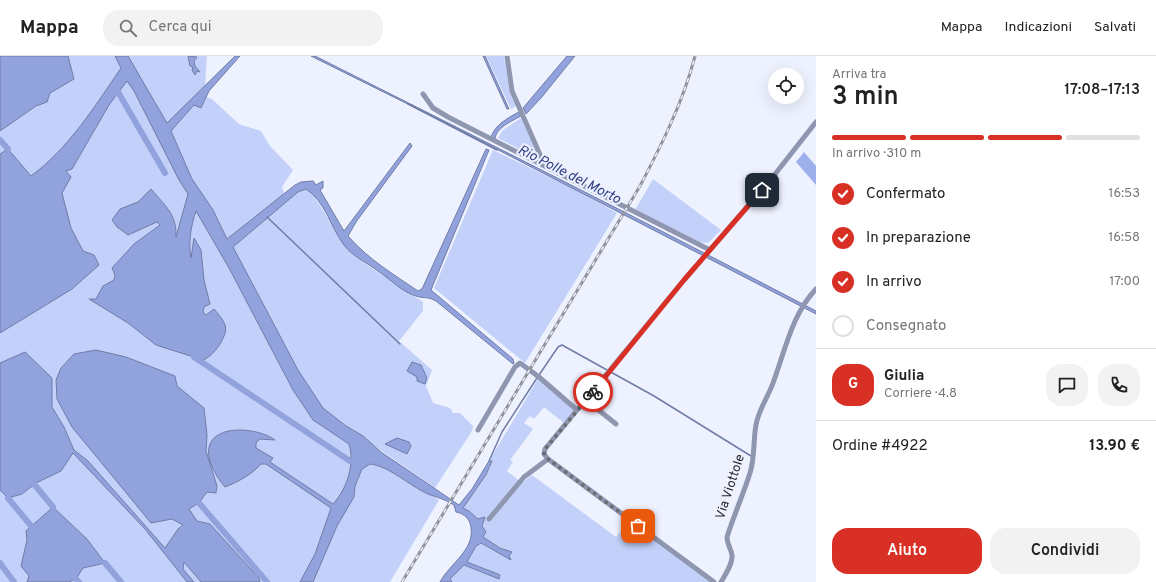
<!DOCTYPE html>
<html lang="it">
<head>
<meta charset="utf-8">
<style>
	body { margin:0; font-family:Overpass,sans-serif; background:#f2f2f2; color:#222; height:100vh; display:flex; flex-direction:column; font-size:15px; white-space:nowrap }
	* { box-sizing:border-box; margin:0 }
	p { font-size:13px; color:#767676 }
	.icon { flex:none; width:22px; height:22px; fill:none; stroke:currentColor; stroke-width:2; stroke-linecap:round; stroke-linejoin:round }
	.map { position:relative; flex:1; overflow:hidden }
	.sheet { display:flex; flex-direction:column; background:#fff; width:340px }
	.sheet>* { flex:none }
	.fabs { position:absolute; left:768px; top:12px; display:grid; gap:8px }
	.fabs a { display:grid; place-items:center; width:36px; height:36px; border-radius:50%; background:#fff; box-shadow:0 4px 16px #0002; font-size:20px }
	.pin { position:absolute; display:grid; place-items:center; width:34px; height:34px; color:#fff; margin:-17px; border-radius:8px; box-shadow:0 2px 6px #0006 }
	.courier { position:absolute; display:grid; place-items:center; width:40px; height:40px; margin:-20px; border:3px solid #d93025; border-radius:50%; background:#fff; color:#222; box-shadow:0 1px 5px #0007 }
	.headline em { font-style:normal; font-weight:600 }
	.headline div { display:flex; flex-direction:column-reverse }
	.headline { display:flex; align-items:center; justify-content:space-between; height:68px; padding:0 16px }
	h1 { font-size:26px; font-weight:600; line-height:30px }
	.bar { display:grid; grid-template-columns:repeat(4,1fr); gap:6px 4px; align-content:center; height:48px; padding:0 16px }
	.bar i { height:5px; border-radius:3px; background:#e0e0e0 }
	.bar .current { background:#d93025 }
	.bar p { grid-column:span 4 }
	.line { display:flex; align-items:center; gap:10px; padding:0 16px; border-top:1px solid #e0e0e0 }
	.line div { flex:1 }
	.round { display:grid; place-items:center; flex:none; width:42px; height:42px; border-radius:16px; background:#f2f2f2 }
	ol { padding:0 16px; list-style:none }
	li { display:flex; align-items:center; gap:12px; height:44px }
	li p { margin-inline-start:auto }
	li .icon { padding:4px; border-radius:50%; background:#d93025; color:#fff; stroke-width:4 }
	li:last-child { color:#767676 }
	li i { width:22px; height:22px; border:2px solid #e0e0e0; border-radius:50% }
	.cta { display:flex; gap:8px; margin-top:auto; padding:8px 16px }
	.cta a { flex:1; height:46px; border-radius:16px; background:#d93025; color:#fff; font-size:16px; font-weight:600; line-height:46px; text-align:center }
	.cta a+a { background:#f2f2f2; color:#222 }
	header { display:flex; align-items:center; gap:24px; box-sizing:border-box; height:56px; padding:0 20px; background:#fff; border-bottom:1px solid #e0e0e0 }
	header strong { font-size:19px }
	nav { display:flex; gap:22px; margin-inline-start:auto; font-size:14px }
	.search { width:280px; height:36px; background:#f2f2f2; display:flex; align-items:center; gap:10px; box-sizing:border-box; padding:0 14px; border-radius:16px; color:#767676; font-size:15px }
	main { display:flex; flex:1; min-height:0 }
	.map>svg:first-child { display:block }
	.green { fill:#c3d0f9 }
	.forest { fill:#9eb0eb }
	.water { fill:#91a2dd; stroke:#707ca7 }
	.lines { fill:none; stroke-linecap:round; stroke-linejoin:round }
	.stream { stroke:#707ca7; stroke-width:1.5 }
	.canal { stroke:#91a2dd; stroke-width:6 }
	.minor { stroke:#8e96b0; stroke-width:5 }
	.rail-casing { stroke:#91949d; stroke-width:3 }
	.rail { stroke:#eef2ff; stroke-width:1.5; stroke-dasharray:4.5; stroke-linecap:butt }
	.done { stroke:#6b6d74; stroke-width:4; stroke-dasharray:0 7.2 }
	.route { stroke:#d93025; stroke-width:5 }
	.labels { text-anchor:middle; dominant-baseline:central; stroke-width:4; stroke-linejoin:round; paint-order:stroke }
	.street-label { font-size:13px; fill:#242529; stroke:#eef2ff }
	.water-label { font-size:14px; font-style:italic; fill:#314085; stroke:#eef2ff }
</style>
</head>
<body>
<header>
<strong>Mappa</strong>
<div class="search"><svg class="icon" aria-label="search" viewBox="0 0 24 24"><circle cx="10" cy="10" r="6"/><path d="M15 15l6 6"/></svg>Cerca qui</div>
<nav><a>Mappa</a><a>Indicazioni</a><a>Salvati</a></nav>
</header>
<main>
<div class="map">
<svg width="816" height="526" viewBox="0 0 816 526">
	<rect width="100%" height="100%" fill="#eef2ff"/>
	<path class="green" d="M0,0h125l57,101 -11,-26 23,-26 9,-1 4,-7 6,3 26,24 22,7 9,15 23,24 -11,17 2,7 -57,45 6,7 65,-54 8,-3 5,3 10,15 23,38 13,13 66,44v9l-24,30 33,29 -6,16 7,17 17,5 3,5h7l13,13 -1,5 -37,57 -89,-62 -11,2 104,72 -49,82h-390z
		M128,0h79l-2,30 -38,37z
		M486,0h18l6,37 6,13 -5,3z
		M521,62l19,42 -42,-22 5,-8z
		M493,94l79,38 45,25 -92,150 -91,-75z
		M653,123l68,51 -13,13 -8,-1 -65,-32z
		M538,323l36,31 -10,13 -20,-16 -10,12 -4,-3 -6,7 9,6 -23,31 3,2 -6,9 15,12 10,-8 84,62 14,-16 80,61h-258l-2,-3 14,-14 29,12 7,-2 -33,-13 9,-16 5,-3 30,17 -2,-4 1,-4 -17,-8 -10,-7 3,-5 -4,-6 2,-8 -6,1 -9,-8 -6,-3c9,-15 25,-29 29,-47h-3z"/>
	<path class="forest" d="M804,96l12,14v19l-20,-23z"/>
	<path class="water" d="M0,0h68l6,23 -24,14 -3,9 -11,4 -36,25z
		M115,0h13l39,67 68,-67h5l-31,35 -8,17 -7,-3 -23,26 21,48 21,31 14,29 68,-54 6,-3 12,-1 3,4 7,-4v7l-3,2 24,41 66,-88 2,3 -56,76 -8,14c20,23 45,38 70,55l4,-2 64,-140 3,1 -58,140 82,69 1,4 -1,1 -77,-63c-9,-5 -12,-2 -20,-5 -14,-4 -26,-17 -38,-25 -12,-9 -25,-14 -34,-26 -13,-17 -19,-44 -38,-56l-8,3 -65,55 65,123 25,38 23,18 17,10 18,16 78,53 13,-16 17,-28h3l-6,14 -23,33 6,3 9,8 7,-2 -3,9 4,6 -3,5 17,11 12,4 -3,4 2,4 -30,-17 -5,3 -9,16 31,12 2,1 -1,4 -35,-14 -14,14 2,3h-12c10,-19 38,-34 30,-59 -2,-6 -8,-10 -14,-11l-2,-7c-10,-6 -15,-7 -26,-11 -18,-8 -39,-28 -58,-30l-8,5 -7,17 -1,11 -17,29 -24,56h-13l15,-28 16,-46 -65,-44h-5c-10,11 -23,18 -36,23 -8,-9 -19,-27 -16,-40 6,-24 50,-19 66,-7l-15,-1 -4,4v5l17,10 -3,4 63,42c14,-15 22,-40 16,-60l-36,-24 -20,-30 -64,-122 -33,-57c-5,14 -8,33 -5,47l3,-20 7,12 3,30 6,24 -6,3 -1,5 3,3 8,-6c4,5 9,10 11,16 4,10 -12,32 -22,35l-47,-15 -28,-22 -39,-24h7l7,-13 11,-6 1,-5 -3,-7 22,-24 26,-19 -3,-3 -29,13 -11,-8 -5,-7 8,-11 18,-7 13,-13c14,17 26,25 25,48l12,-43 -9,-14 -45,-89 -7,-10 -18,24 -37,64 -6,2 5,6 -9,16 9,35 12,23 11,4 5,10 -27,24 -72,44v-179l8,-5 23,27c38,-28 64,-70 90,-108z
		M188,0l9,1 -3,4 1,5 5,6 -3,-1 -2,4 -3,-5 1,-3 -3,-1z
		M311,0h4c167,84 335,168 501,255v3l-368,-190z
		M483,0h2l24,53h-2z
		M567,0h8l-34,42 -15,16 -3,-6z
		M519,56l2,4c-9,5 -26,12 -26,24l-4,-2c2,-12 18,-21 28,-26z
		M96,294l30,7 49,19 2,10 27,22 3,27 -1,16 11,35 -1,7 -9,-1 -8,11 -10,6 8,12 13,3 49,54 1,4h-59l-17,-20 -1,7 11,13h-7l-42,-53 -72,-76 -12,18 -25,12 -14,11 -14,4 -8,-8v-127l25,-11 27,26v29l12,20 10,23 14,11 77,87 13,-19 5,-4 -11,-6 -21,4 -79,-96 -15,-28 -1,-19 5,-12 13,-14z
		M412,306l9,3 6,13 -2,6 -8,-3v-4l-10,-6z
		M397,382l12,4 2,4 -4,8 -22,-10z
		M53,451l34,32 18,24 -22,5 -7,11 -7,3h-42l2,-6 -8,-10 6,-26 -1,-9z"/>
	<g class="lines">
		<path class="stream" d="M408,48l89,46
			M267,161l133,127
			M539,319l19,-28 4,-2 92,51 97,60
			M489,405l13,-29 35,-54"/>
		<path class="canal" d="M118,36l47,81
			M0,84l8,9
			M194,301l156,104
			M34,428l19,23
			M8,442l24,29
			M199,447l68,79
			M0,507l14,19
			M105,507l16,19
			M76,523l3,3"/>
		<path class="minor" d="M507,0l5,35 33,75
			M423,38l10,14 15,9 262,133
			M586,344l30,24
			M478,374l37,-63 5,-4 19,14 38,33
			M548,403l166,123
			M489,463l35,-42 24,-18 -4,-5 1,-5 139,-169 88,-102 44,-56
			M721,526c4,-7 12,-18 11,-27 -1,-7 -5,-10 -5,-18 7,-22 16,-42 23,-64 5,-15 3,-32 6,-48 2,-14 12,-28 17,-42 12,-32 19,-69 43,-94"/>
		<defs>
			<path id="rail" d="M402,526l238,-396c22,-42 43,-84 55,-130"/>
		</defs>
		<use href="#rail" class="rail-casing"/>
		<use href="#rail" class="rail"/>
	</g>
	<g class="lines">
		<path class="done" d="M593,336l-48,57 -1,5 4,5 90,67"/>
		<path class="route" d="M593,336l91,-112 78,-90"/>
	</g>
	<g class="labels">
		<g class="street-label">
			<text transform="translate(731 431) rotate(-72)">Via Viottole</text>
		</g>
		<g class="water-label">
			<text transform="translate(569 119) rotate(27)">Rio Polle del Morto</text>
		</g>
	</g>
</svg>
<div class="fabs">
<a><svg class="icon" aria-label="locate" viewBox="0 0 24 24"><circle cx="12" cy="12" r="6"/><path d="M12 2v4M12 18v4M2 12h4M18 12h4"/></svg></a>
</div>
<div class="pin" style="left:638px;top:470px;background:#ea580c"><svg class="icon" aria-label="bag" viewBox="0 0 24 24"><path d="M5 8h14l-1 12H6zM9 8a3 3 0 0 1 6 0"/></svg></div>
<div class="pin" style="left:762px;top:134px;background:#1f2937"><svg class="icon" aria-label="home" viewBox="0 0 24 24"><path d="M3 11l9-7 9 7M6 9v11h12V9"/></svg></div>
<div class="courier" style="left:593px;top:336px"><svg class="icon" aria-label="bike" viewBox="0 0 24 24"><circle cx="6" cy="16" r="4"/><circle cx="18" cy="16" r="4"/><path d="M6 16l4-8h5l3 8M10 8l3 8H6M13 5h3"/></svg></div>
</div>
<section class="sheet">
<div class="headline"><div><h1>3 min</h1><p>Arriva tra</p></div><em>17:08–17:13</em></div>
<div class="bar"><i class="current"></i><i class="current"></i><i class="current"></i><i></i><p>In arrivo · 310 m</p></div>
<ol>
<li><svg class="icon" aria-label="check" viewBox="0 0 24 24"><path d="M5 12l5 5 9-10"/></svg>Confermato<p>16:53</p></li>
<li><svg class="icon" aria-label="check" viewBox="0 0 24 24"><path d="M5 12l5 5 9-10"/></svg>In preparazione<p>16:58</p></li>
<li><svg class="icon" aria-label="check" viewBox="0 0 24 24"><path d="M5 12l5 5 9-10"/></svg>In arrivo<p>17:00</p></li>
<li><i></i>Consegnato</li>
</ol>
<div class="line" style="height:72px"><b class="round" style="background:#d93025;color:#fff">G</b><div><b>Giulia</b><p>Corriere · 4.8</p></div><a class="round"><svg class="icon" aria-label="chat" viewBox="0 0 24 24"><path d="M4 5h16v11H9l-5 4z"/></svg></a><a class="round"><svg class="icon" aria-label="phone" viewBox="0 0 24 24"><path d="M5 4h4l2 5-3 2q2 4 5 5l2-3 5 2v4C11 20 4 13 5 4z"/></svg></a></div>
<div class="line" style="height:52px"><div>Ordine #4922</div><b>13.90 €</b></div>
<div class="cta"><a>Aiuto</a><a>Condividi</a></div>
</section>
</main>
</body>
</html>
